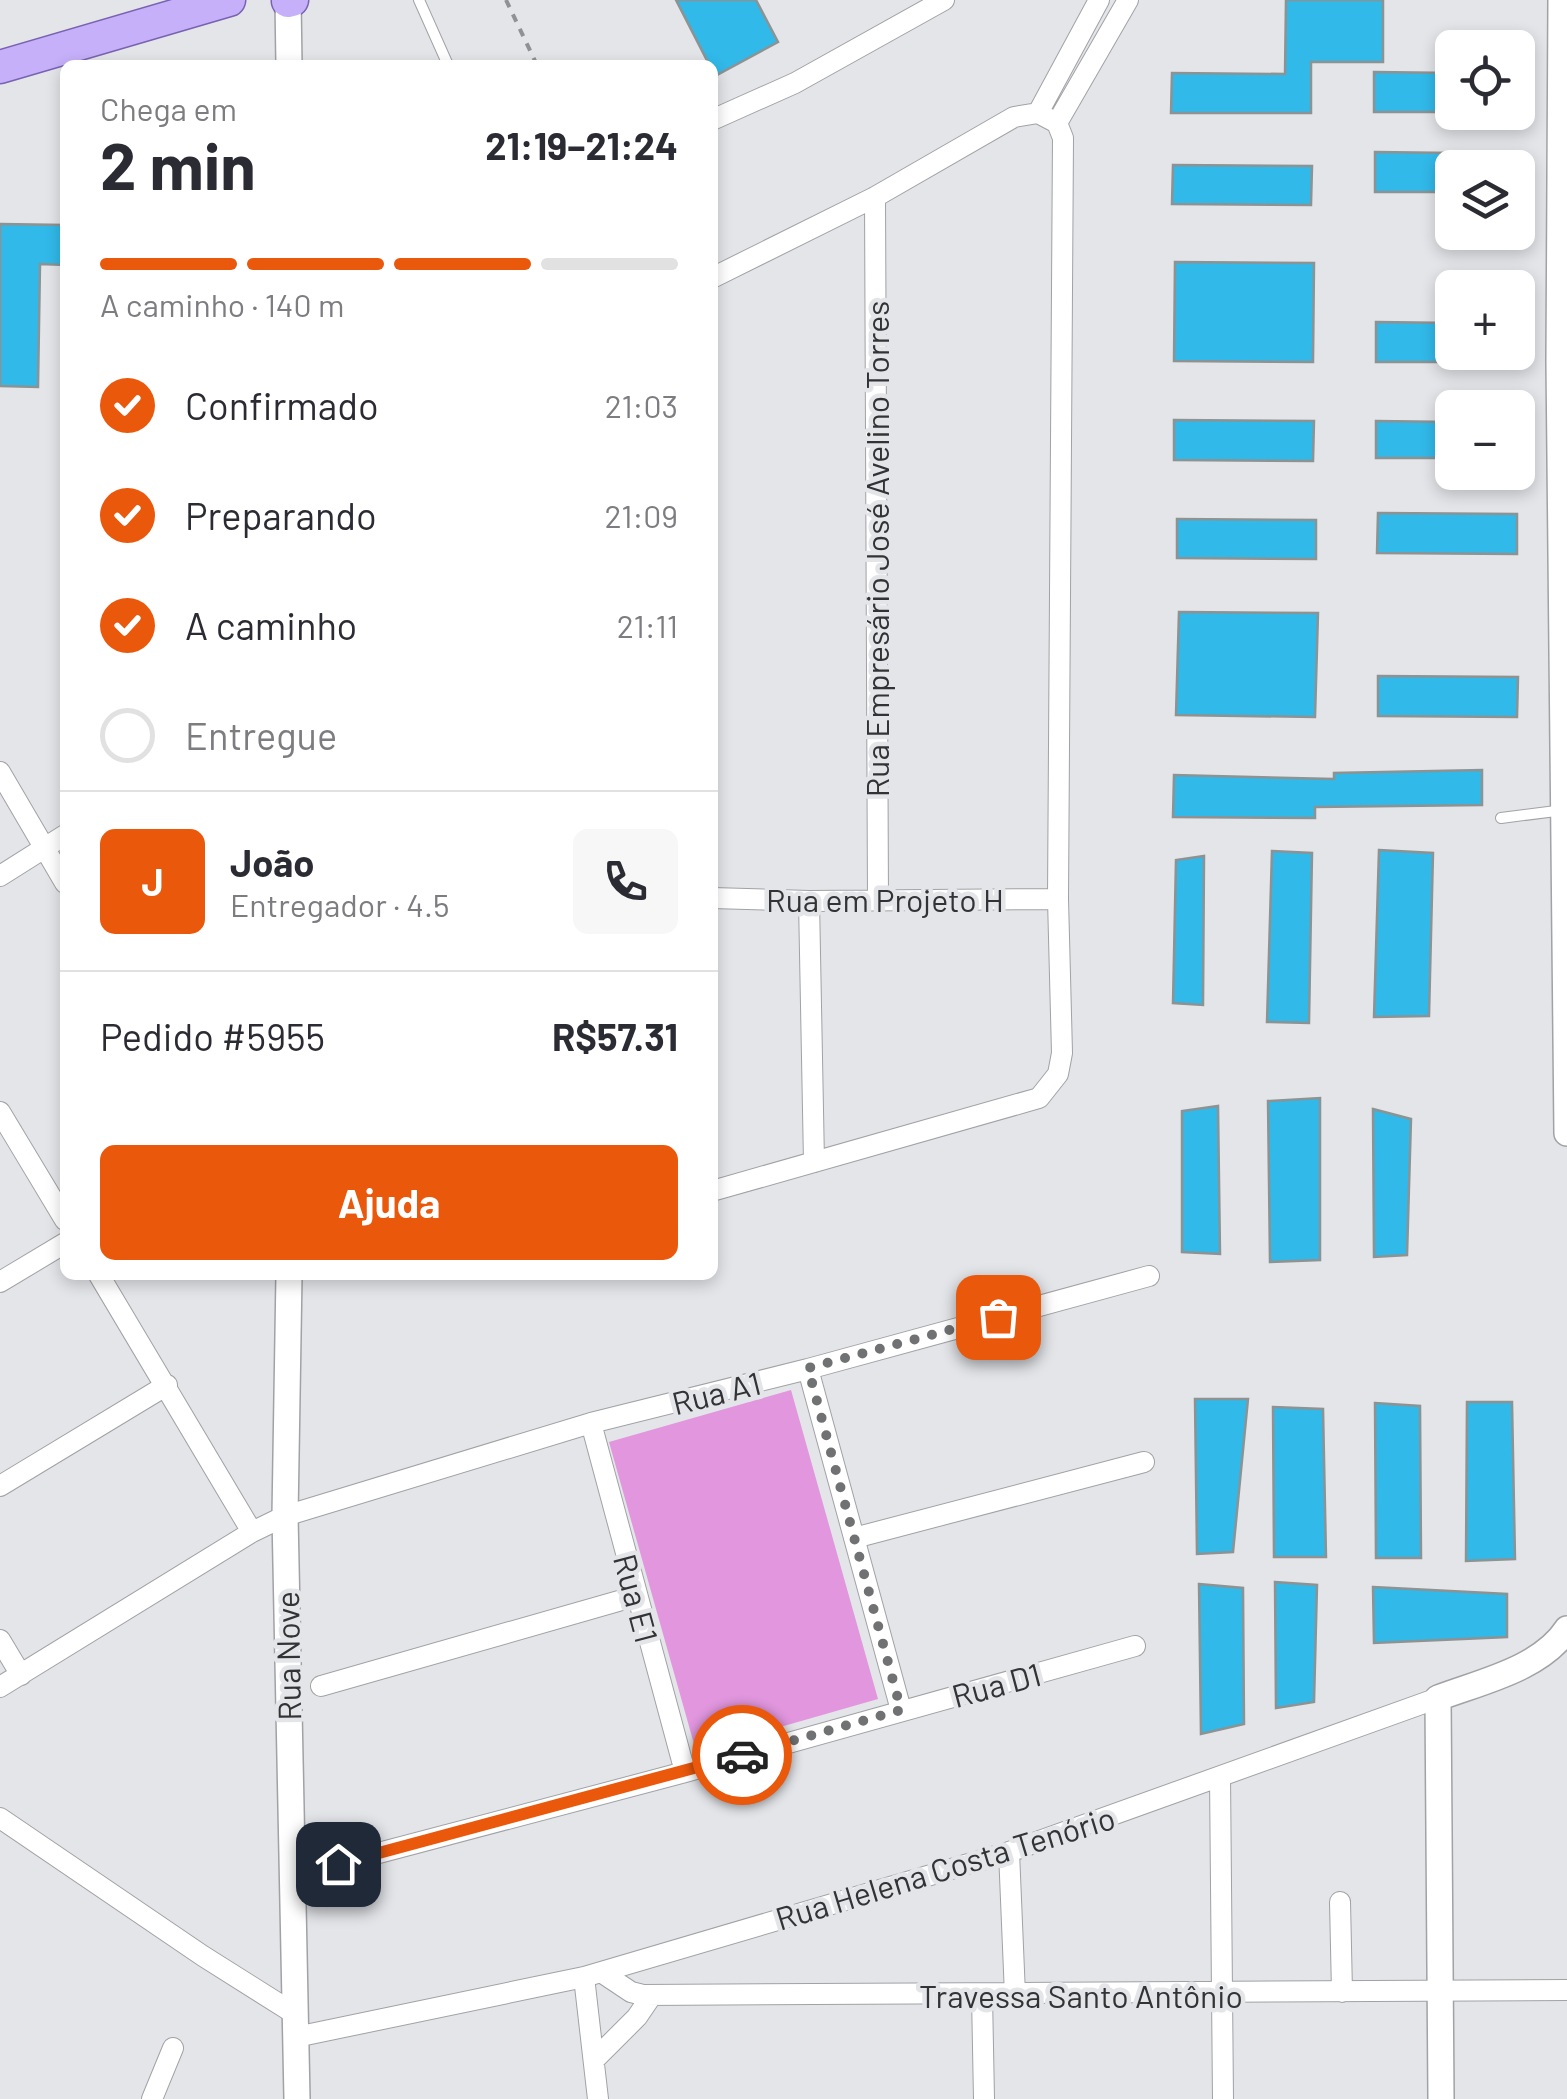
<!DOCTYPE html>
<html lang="pt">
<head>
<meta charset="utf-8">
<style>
	body { margin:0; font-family:Barlow,sans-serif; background:#f7f7f7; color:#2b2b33; height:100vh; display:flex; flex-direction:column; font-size:38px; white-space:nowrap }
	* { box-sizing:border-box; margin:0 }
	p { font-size:32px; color:#7c7c81 }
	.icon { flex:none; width:55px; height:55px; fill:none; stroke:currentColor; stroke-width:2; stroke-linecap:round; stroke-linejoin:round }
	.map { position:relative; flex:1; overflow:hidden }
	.panel { position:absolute; left:60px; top:60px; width:658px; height:1220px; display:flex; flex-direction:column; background:#fff; border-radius:15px; box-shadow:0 5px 15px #0003 }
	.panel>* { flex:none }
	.tools { position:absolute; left:1435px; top:30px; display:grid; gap:20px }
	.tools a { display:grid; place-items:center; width:100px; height:100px; border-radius:15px; background:#fff; box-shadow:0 5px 15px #0003; font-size:50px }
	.pin { position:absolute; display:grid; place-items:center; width:85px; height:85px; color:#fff; margin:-42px; border-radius:20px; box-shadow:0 5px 15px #0006 }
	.courier { position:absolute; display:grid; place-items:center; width:100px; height:100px; margin:-50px; border:8px solid #ea580c; border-radius:50%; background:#fff; color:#222; box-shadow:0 2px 12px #0007 }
	.overview em { font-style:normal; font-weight:700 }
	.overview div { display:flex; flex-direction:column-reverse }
	.overview { display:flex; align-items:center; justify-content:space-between; height:170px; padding:0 40px }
	h1 { font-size:65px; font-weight:700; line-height:75px }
	.bar { display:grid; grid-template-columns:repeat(4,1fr); gap:15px 10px; align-content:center; height:120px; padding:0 40px }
	.bar i { height:12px; border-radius:8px; background:#e1e1e2 }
	.bar .active { background:#ea580c }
	.bar p { grid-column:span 4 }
	.line { display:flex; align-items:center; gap:25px; padding:0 40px; border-top:2px solid #e1e1e2 }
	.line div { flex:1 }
	.round { display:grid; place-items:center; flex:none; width:105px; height:105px; border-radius:15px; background:#f7f7f7 }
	ol { padding:0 40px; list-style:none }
	li { display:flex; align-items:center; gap:30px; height:110px }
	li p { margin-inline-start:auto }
	li .icon { padding:10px; border-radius:50%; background:#ea580c; color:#fff; stroke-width:4 }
	li:last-child { color:#7c7c81 }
	li i { width:55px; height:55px; border:5px solid #e1e1e2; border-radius:50% }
	.primary-button { display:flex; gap:20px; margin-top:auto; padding:20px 40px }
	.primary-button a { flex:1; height:115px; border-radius:15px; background:#ea580c; color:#fff; font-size:40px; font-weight:700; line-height:115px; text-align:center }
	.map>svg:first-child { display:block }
	.green { fill:#e196de }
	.building { fill:#31b9e9; stroke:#8d9293; stroke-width:2.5 }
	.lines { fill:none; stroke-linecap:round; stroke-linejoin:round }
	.service-casing { stroke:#a0a2a5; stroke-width:12 }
	.minor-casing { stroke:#a0a2a5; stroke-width:22 }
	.tertiary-casing { stroke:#a0a2a5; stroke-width:28 }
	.primary-casing { stroke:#7862b1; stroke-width:35 }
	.path { stroke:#8f9193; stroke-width:4; stroke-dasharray:8 8; stroke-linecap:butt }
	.service { stroke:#fff; stroke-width:10 }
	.minor { stroke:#fff; stroke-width:20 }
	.tertiary { stroke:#fff; stroke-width:25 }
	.primary { stroke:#c5b0f9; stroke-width:32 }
	.done { stroke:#707173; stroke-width:10; stroke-dasharray:0 18 }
	.route { stroke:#ea580c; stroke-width:12 }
	.labels { text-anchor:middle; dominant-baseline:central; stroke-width:9; stroke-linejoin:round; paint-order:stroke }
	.street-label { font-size:32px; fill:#323334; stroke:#e3e5e9 }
</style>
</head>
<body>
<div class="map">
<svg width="1567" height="2099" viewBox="0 0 1567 2099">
	<rect width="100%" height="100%" fill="#e3e5e9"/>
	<path class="green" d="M791,1390l87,309 -182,52 -87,-309z"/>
	<path class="building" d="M676,0h80l22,42 -63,34z
		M1286,0h97v62h-72v51h-140l1,-40 113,1z
		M1374,72l78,1v39h-78z
		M1375,152l77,1v39h-77z
		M1173,165l139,1 -1,39 -139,-1z
		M0,224l65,1v40l-25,-1 -2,123 -38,-1z
		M1175,262l139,1 -1,99 -139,-1z
		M1376,322l76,1v39h-76z
		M1174,420l140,1 -1,40 -139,-1z
		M1376,421l76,1v36h-76z
		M1378,513l139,1v40l-140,-1z
		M1177,519l139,1v39l-139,-1z
		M1179,612l139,1 -3,104 -139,-2z
		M1378,676l140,1 -1,40 -139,-1z
		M1482,770v35l-167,2v11l-142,-1 1,-42 160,4v-6z
		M1379,850l54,3 -4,163 -55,1z
		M1272,851l40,2 -3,170 -42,-1z
		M1204,856l-1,149 -30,-2 3,-143z
		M1320,1098v162l-50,2 -2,-161z
		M1218,1106l2,148 -38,-2v-141z
		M1373,1109l38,10 -4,136 -33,2z
		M1195,1399h53l-15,153 -36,2z
		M1467,1402h45l3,157 -49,2z
		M1375,1403l45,3 1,152h-45z
		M1273,1407l50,2 3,148h-52z
		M1275,1582l42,3 -3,117 -38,6z
		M1199,1584l44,4 1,136 -43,10z
		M1373,1587l134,7v43l-133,6z"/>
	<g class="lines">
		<defs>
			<path id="service" d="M419,0l29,65
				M1501,818l63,-8"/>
			<path id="minor" d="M1038,113l61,-113
				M712,120l83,-37 149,-83
				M1057,123l71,-123
				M875,197l3,704
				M712,278l163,-81 139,-80 24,-4 19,10
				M0,772l65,111
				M0,876l65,-41
				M712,898l97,3 249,-2
				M809,901l5,261
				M0,1112l65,108
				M712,1191l327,-93 19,-24 4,-21 -4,-154 5,-761 -6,-15
				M99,1275l153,257
				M0,1282l65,-39
				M808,1369l93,341
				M591,1423l94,349
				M0,1486l167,-101
				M854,1538l290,-76
				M0,1640l21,35
				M321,1686l315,-90
				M0,1687l252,-155 33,-16 306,-93 217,-54 341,-93
				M1220,1777l3,322
				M0,1818l203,138 92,58
				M1009,1852l6,143
				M337,1864l348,-92 450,-126
				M1340,1902l2,90
				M601,1972l30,20 12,3 924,-5
				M584,1977l14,122
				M982,1996l2,103
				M296,2037l288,-60 425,-125 429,-154
				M594,2060l43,-43 15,-22
				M152,2099l21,-51"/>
			<path id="tertiary" d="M288,0l1,65
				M1561,0l-2,361 8,772
				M289,1275l-4,241 12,583
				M1441,2099l-3,-401c42,-16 103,-29 129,-69"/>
			<path id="primary" d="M288,1l4,-1
				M0,67l229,-67"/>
		</defs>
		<use href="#service" class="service-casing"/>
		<use href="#minor" class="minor-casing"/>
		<use href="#tertiary" class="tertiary-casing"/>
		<use href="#primary" class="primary-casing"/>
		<path class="path" d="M506,0l31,65"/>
		<use href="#service" class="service"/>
		<use href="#minor" class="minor"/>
		<use href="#tertiary" class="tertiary"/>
		<use href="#primary" class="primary"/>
	</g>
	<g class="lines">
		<path class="done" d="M742,1755l159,-45 -93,-342 190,-51"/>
		<path class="route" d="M338,1864l404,-109"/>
	</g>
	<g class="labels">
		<g class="street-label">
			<text transform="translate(876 549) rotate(-90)">Rua Empresário José Avelino Torres</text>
			<text x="885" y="899">Rua em Projeto H</text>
			<text transform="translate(716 1392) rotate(-14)">Rua A1</text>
			<text transform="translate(637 1598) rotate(75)">Rua E1</text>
			<text transform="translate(287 1656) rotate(-91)">Rua Nove</text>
			<text transform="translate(996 1684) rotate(-15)">Rua D1</text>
			<text transform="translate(945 1867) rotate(-17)">Rua Helena Costa Tenório</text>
			<text x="1081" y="1995">Travessa Santo Antônio</text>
		</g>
	</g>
</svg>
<div class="tools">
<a><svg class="icon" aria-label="locate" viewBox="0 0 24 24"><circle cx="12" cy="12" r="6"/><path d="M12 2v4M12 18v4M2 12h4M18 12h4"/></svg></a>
<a><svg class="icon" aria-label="layers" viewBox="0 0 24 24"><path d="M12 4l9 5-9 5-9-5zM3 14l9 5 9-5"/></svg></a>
<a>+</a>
<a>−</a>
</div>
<div class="pin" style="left:998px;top:1317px;background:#ea580c"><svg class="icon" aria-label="bag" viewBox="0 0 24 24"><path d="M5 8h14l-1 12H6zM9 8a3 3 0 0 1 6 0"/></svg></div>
<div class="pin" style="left:338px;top:1864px;background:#1f2937"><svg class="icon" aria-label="home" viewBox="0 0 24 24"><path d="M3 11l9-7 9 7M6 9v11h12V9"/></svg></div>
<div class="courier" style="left:742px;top:1755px"><svg class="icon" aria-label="car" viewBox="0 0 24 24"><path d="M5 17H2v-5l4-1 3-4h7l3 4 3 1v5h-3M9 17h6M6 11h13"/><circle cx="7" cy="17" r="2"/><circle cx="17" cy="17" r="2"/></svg></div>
<section class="panel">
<div class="overview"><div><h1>2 min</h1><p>Chega em</p></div><em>21:19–21:24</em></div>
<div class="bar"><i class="active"></i><i class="active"></i><i class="active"></i><i></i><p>A caminho · 140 m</p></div>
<ol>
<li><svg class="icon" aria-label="check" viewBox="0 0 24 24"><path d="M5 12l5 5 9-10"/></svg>Confirmado<p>21:03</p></li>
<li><svg class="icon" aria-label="check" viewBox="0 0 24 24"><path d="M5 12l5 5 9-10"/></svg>Preparando<p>21:09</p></li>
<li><svg class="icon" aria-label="check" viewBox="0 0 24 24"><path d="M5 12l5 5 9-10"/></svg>A caminho<p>21:11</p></li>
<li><i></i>Entregue</li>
</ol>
<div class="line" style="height:180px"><b class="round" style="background:#ea580c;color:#fff">J</b><div><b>João</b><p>Entregador · 4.5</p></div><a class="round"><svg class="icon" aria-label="phone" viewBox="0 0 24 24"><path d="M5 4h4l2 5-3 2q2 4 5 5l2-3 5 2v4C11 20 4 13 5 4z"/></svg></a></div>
<div class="line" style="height:130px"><div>Pedido #5955</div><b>R$57.31</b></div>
<div class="primary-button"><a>Ajuda</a></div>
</section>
</div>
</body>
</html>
